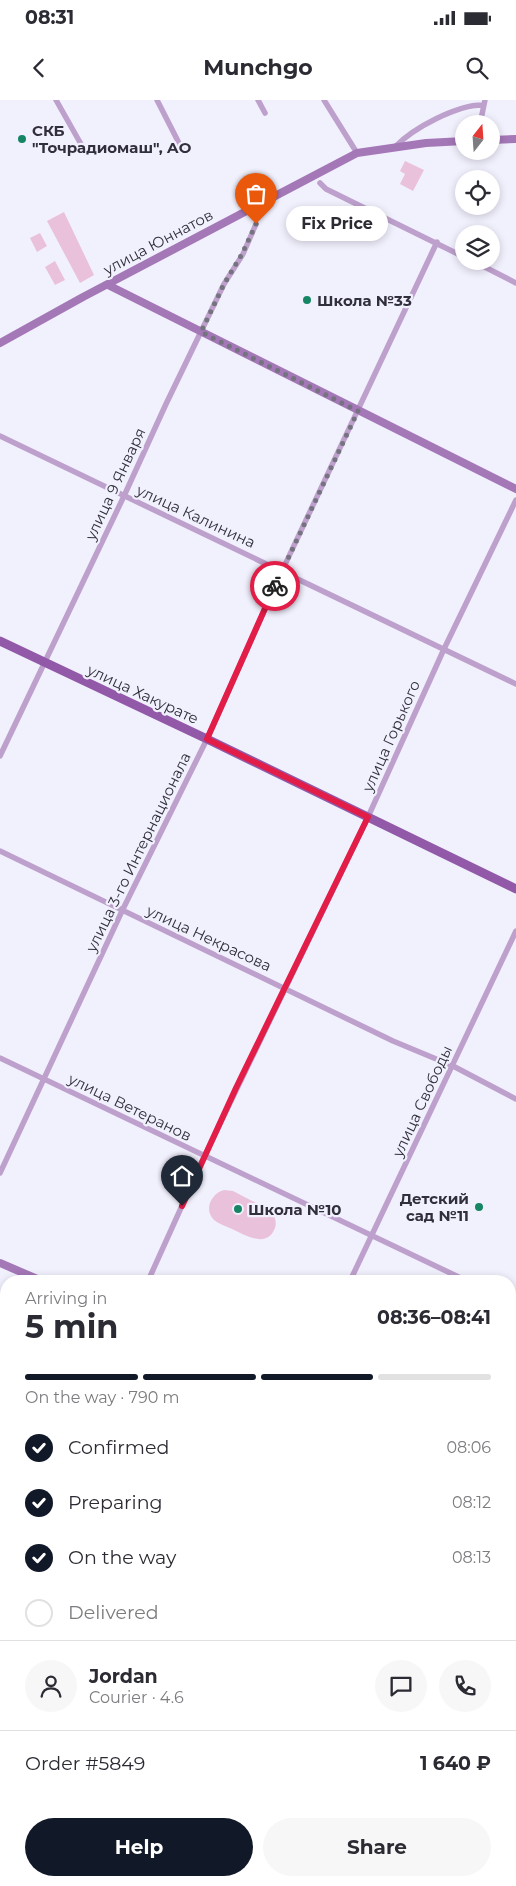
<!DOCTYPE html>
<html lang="en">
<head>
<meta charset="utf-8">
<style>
	body { margin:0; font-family:Montserrat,sans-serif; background:#f7f7f7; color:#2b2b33; height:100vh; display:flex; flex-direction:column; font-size:19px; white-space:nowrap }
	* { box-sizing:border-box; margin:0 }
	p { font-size:16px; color:#7c7c81 }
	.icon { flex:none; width:28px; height:28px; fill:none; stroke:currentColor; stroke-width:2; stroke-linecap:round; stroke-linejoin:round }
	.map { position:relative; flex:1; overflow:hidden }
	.drawer { position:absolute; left:0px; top:1175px; width:516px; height:611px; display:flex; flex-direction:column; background:#fff; border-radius:20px 20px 0 0; box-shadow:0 2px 8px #0003 }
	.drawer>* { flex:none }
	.needle { width:32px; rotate:17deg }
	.tools { position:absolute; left:455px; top:15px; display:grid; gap:10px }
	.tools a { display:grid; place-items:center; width:45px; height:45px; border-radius:50%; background:#fff; box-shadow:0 2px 8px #0003; font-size:25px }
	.pin { position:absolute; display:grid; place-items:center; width:42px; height:42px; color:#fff; margin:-51px -21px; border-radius:50% 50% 50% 0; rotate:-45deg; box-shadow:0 0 5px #0007 }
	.pin .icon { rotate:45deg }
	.courier { position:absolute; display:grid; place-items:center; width:50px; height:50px; margin:-25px; border:4px solid #e11d48; border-radius:50%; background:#fff; color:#222; box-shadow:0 1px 6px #0007 }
	.bubble { position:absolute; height:35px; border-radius:18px; background:#fff; box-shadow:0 2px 8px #0003; font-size:16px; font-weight:700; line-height:35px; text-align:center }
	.headline em { font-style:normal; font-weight:700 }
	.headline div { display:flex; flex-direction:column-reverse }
	.headline { display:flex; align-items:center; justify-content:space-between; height:85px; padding:0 25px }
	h1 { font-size:32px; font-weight:700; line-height:38px }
	.bar { display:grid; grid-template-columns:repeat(4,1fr); gap:8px 5px; align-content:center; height:60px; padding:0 25px }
	.bar i { height:6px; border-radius:4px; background:#e1e1e2 }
	.bar .selected { background:#111827 }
	.bar p { grid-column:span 4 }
	.line { display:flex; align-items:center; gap:12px; padding:0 25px; border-top:1px solid #e1e1e2 }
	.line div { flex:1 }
	.round { display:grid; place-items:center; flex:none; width:52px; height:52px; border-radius:26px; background:#f7f7f7 }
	ol { padding:0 25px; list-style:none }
	li { display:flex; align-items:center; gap:15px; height:55px }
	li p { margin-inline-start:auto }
	li .icon { padding:5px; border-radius:50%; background:#111827; color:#fff; stroke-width:4 }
	li:last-child { color:#7c7c81 }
	li i { width:28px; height:28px; border:2px solid #e1e1e2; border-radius:50% }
	.cta { display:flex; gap:10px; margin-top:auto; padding:10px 25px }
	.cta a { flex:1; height:58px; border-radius:30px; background:#111827; color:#fff; font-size:20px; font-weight:700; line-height:58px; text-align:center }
	.cta a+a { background:#f7f7f7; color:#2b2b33 }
	.status { display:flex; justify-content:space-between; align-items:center; height:35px; padding:0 25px; background:#fff; direction:ltr }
	.status svg { height:14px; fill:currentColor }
	header { display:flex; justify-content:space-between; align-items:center; height:65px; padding:0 25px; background:#fff; font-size:22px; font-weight:700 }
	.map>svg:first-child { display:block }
	.green { fill:#eac1db }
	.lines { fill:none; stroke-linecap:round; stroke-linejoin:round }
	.street { stroke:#bea0cc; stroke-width:5.5 }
	.secondary { stroke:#a477b7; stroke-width:8 }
	.primary { stroke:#9159a8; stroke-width:9 }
	.done { stroke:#74737f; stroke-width:5; stroke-dasharray:0 9 }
	.route { stroke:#e11d48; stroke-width:6 }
	.poi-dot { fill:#168563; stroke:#f1f0fd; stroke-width:2 }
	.labels { text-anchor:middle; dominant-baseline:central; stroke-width:4.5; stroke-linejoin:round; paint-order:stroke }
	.poi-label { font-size:15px; font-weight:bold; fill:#312f3b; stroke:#f1f0fd; text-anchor:start }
	.street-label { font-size:15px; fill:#312f3b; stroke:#f1f0fd }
</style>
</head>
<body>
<div class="status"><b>08:31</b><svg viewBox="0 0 49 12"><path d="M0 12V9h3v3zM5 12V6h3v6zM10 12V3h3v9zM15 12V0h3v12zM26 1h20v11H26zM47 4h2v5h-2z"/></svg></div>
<header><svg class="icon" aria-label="back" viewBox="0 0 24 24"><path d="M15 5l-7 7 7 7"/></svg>Munchgo<svg class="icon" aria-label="search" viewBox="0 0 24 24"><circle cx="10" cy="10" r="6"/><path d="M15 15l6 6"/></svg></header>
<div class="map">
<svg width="516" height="1786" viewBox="0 0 516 1786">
	<rect width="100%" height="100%" fill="#f1f0fd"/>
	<path class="green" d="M405,61l19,9 -11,21 -13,-7 5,-10 -5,-3z
		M64,112l30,63 -14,8 -33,-62z
		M40,133l7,13 -10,6 -7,-14z
		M55,161l10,19 -10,5 -10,-18z
		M224,1090l9,1 38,20c4,5 6,11 4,17 -8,21 -30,7 -43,1 -6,-3 -13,-5 -18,-9 -11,-11 -2,-27 10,-30z
		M0,1574l6,3v48l-6,13z
		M145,1780h56l-3,6h-41z"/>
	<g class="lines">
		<path class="street" d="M56,0l30,53
			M157,0l25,49
			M258,0l7,13
			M324,0l33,53
			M480,24l5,-24
			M395,47c18,-19 63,-43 89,-42
			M320,83l6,6 138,68
			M473,161l43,22
			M0,336l516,248
			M0,656l124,-260 42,-92 58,-120 19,-30 13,-30
			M0,751l393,190 60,25 63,33
			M0,958l467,223
			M0,1073l122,-262 85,-172 75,-168 155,-329
			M148,1181l56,-124 164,-340 76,-168 72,-149
			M350,1181l166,-350
			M510,1202l6,2
			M510,1263l6,-12
			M0,1492l6,-13
			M510,1696l6,-12"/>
		<path class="secondary" d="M491,40l25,-1
			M108,185l408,204
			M0,243l83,-46 274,-144 69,-10 38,-2
			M0,1163l42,18
			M0,1362l6,3
			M510,1403l6,3
			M0,1563l6,3
			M510,1602l6,3
			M0,1762l6,3
			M38,1780l12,6
			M453,1780l12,6
			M261,1786l3,-6"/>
		<path class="primary" d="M0,541l207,98 309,150"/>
	</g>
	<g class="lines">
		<path class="done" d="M256,124l-14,30 -18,30 -23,48 157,79 -83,175"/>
		<path class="route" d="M182,1106l54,-118 132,-271 -161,-78 68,-153"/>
	</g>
	<g class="poi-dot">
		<circle cx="22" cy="39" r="5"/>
		<circle cx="307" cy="200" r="5"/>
		<circle cx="479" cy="1107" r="5"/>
		<circle cx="238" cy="1109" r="5"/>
	</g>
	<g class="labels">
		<g class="poi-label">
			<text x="32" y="30">СКБ<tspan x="32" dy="17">"Точрадиомаш", АО</tspan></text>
			<text x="317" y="200">Школа №33</text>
			<text x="469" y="1098" text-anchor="end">Детский<tspan x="469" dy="17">сад №11</tspan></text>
			<text x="248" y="1109">Школа №10</text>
		</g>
		<g class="street-label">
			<text transform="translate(158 142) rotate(-28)">улица Юннатов</text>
			<text transform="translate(115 384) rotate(-65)">улица 9 Января</text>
			<text transform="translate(196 416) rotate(25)">улица Калинина</text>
			<text transform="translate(143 594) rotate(25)">улица Хакурате</text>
			<text transform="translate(391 636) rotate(-66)">улица Горького</text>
			<text transform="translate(138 752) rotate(-64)">улица 3-го Интернационала</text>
			<text transform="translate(209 838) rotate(25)">улица Некрасова</text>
			<text transform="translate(422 1001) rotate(-65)">улица Свободы</text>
			<text transform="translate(130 1007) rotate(26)">улица Ветеранов</text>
		</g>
	</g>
</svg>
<div class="tools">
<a><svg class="needle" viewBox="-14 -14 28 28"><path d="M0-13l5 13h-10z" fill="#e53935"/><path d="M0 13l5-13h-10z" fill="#7c7c81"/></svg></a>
<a><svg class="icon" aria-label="locate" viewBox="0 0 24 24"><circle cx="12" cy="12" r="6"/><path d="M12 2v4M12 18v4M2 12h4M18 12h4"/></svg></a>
<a><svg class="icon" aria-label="layers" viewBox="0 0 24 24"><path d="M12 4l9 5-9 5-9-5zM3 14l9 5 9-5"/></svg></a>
</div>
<div class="pin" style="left:256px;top:124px;background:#ea580c"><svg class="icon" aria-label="bag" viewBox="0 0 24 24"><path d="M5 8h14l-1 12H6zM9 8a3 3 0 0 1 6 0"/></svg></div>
<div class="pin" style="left:182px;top:1106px;background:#1f2937"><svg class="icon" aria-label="home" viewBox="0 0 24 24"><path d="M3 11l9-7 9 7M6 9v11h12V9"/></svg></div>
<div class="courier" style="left:275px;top:486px"><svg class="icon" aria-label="bike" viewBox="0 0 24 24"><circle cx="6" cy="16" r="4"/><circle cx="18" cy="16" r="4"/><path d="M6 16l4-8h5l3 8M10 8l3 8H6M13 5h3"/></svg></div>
<div class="bubble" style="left:286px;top:106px;width:102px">Fix Price</div>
<section class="drawer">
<div class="headline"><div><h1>5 min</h1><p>Arriving in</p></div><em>08:36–08:41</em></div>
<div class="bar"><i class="selected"></i><i class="selected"></i><i class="selected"></i><i></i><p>On the way · 790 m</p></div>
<ol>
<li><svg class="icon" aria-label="check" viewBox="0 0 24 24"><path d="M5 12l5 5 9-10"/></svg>Confirmed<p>08:06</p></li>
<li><svg class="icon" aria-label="check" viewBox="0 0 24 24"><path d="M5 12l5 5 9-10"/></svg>Preparing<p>08:12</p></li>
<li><svg class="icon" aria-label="check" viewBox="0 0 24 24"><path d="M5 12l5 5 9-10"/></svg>On the way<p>08:13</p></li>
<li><i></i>Delivered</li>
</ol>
<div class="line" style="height:90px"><a class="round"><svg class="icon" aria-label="person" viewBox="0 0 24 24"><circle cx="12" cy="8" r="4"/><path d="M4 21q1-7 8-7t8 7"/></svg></a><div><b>Jordan</b><p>Courier · 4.6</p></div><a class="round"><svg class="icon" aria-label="chat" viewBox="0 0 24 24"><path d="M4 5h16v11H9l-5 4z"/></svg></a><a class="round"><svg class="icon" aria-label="phone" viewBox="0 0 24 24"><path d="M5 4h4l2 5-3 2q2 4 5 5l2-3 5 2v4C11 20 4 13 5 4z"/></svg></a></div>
<div class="line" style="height:65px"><div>Order #5849</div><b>1 640 ₽</b></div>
<div class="cta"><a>Help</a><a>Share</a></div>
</section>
</div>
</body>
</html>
